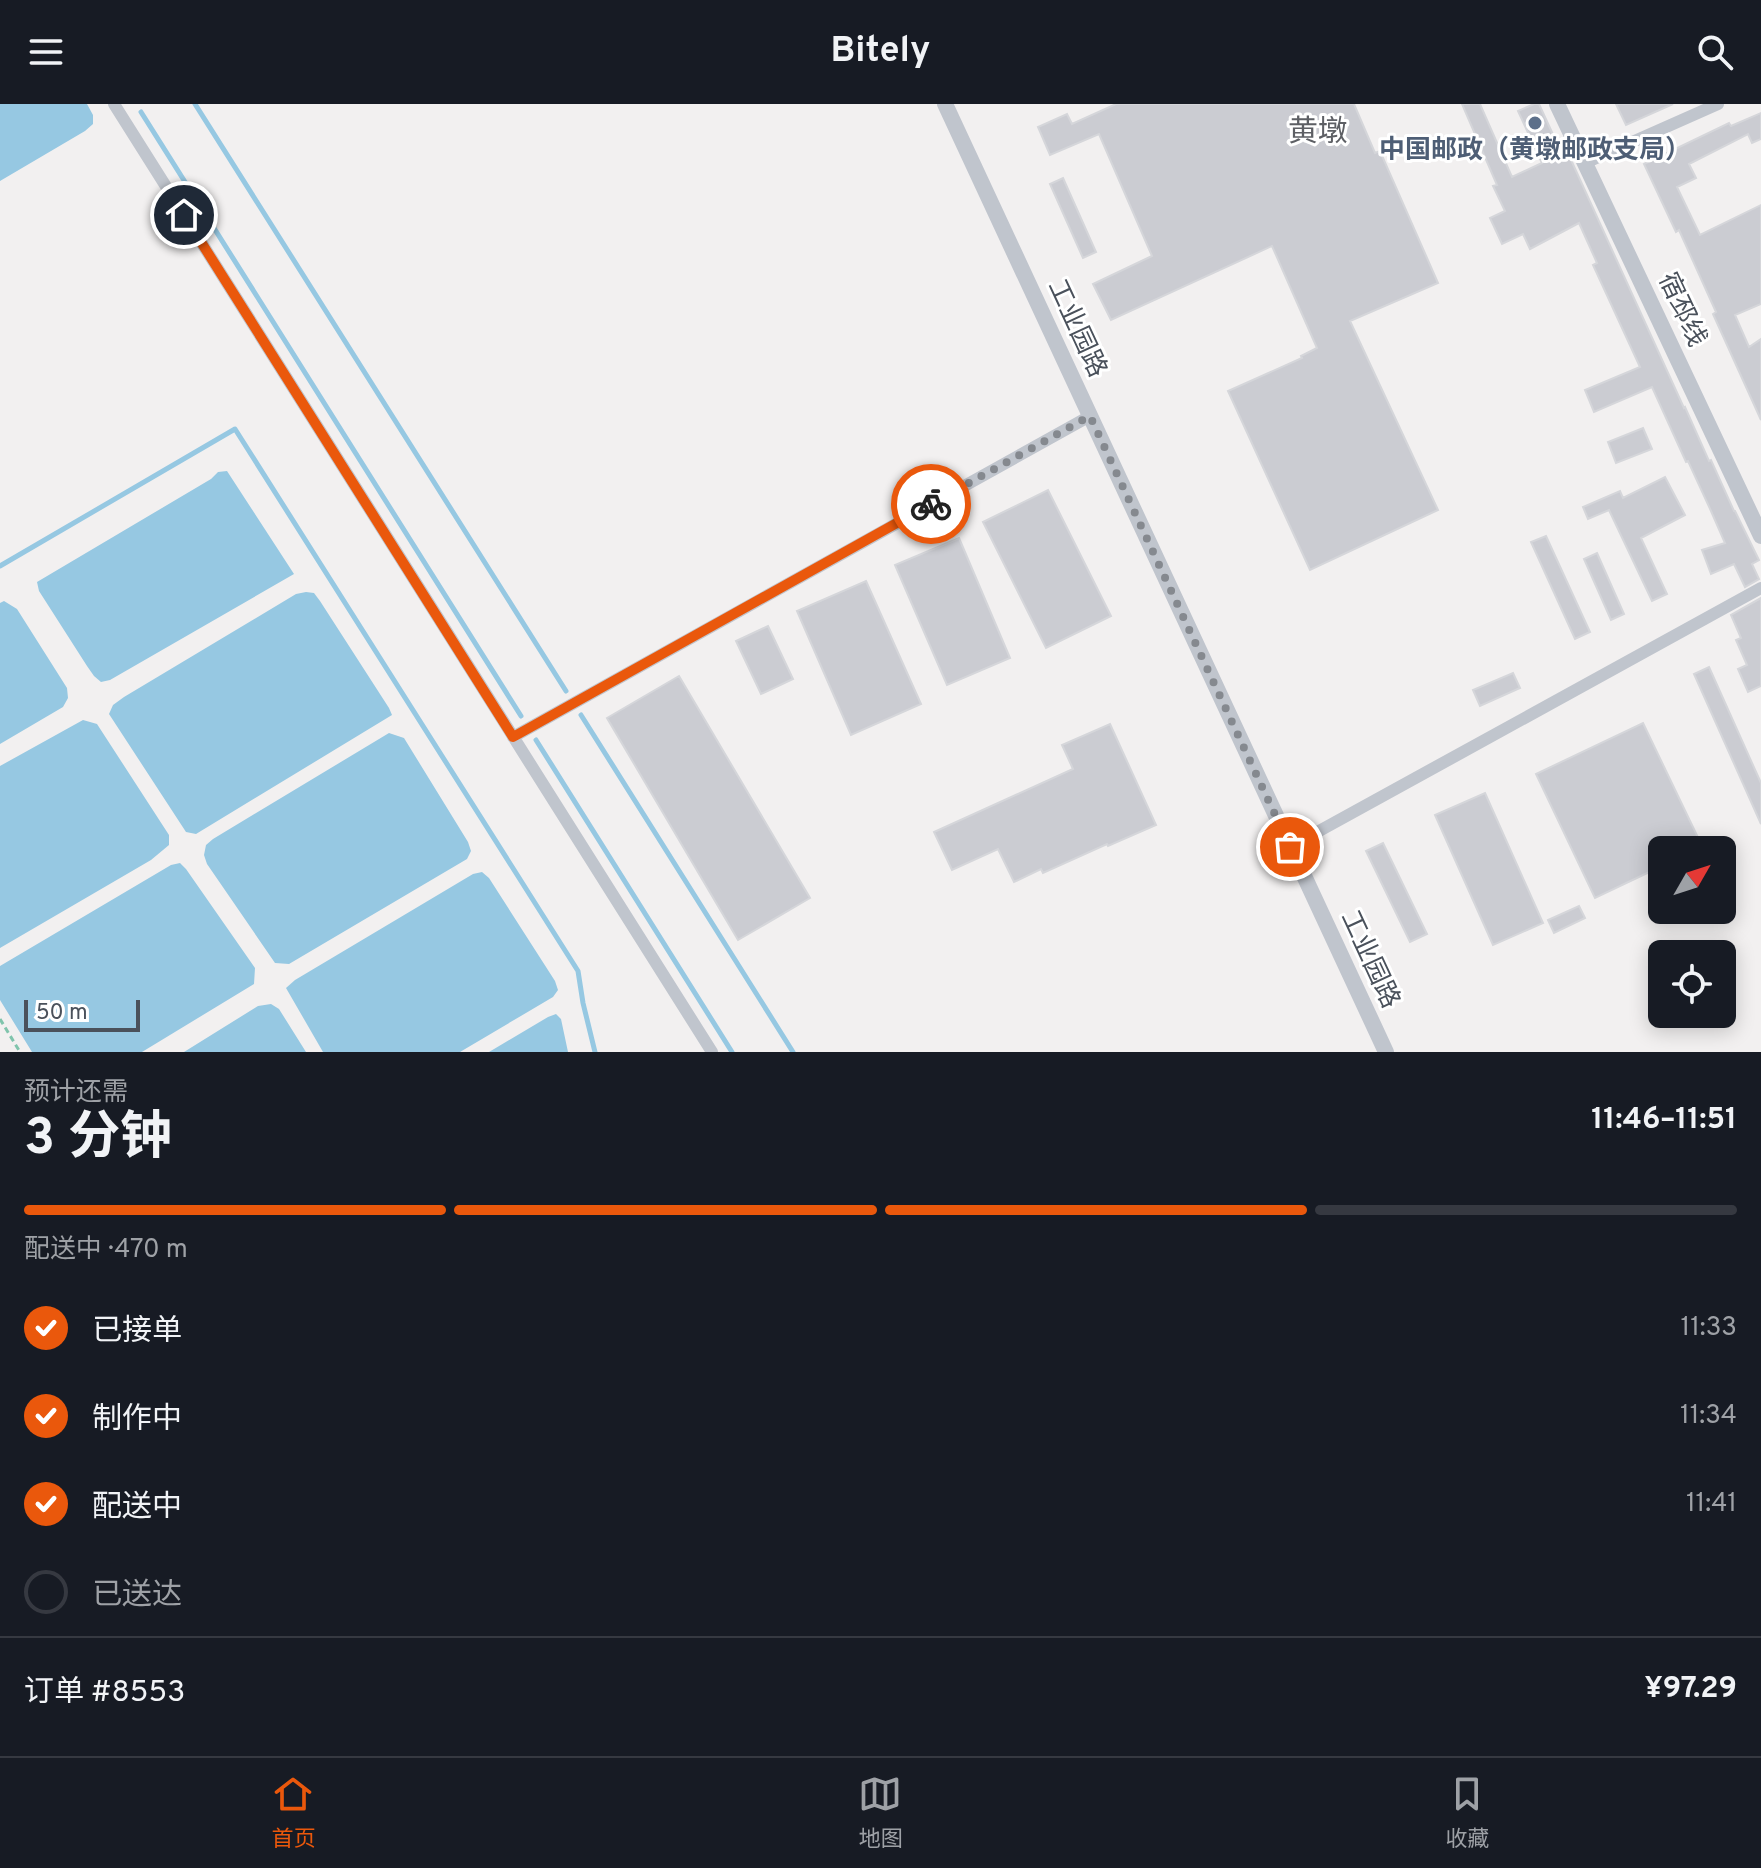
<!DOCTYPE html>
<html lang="zh">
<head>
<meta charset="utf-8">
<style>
	body { margin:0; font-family:Overpass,"Noto Sans SC",sans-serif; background:#20242c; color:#f1f3f6; height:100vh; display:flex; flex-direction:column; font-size:30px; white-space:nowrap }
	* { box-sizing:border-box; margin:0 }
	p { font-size:26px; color:#9ea1a6 }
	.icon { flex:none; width:44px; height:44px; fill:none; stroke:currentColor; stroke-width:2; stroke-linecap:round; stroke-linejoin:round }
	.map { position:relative; height:948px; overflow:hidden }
	.drawer { display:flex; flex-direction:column; background:#171b24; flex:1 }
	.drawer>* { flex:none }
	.needle { width:52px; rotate:51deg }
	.tools { position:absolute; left:1648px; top:732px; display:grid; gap:16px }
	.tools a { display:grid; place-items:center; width:88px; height:88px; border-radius:12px; background:#171b24; box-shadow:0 4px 20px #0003; font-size:40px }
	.scale { position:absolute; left:24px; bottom:20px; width:116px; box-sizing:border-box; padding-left:8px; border:4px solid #4a515b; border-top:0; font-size:22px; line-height:28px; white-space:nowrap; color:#4a515b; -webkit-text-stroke:6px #fff; paint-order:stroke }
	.pin { position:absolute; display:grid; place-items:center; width:68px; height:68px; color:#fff; margin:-34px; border:4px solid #fff; border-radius:50%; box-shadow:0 2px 8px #0007 }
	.courier { position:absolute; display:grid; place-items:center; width:80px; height:80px; margin:-40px; border:6px solid #ea580c; border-radius:50%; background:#fff; color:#222; box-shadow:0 2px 10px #0007 }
	.head em { font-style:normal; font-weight:700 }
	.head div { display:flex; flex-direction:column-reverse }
	.head { display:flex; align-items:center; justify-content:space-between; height:136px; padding:0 24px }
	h1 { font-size:52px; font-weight:700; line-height:60px }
	.bar { display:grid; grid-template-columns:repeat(4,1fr); gap:12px 8px; align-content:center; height:96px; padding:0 24px }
	.bar i { height:10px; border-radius:6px; background:#363941 }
	.bar .active { background:#ea580c }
	.bar p { grid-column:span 4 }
	.line { display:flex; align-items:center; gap:20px; padding:0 24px; border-top:2px solid #363941 }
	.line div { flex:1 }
	ol { padding:0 24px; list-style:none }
	li { display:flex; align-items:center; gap:24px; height:88px }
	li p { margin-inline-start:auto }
	li .icon { padding:8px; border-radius:50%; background:#ea580c; color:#fff; stroke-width:4 }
	li:last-child { color:#9ea1a6 }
	li i { width:44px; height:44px; border:4px solid #363941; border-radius:50% }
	header { display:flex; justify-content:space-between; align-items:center; height:104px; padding:0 24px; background:#171b24; font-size:36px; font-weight:700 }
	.menu { display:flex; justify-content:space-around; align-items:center; height:112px; border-top:2px solid #363941; background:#171b24; font-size:22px; color:#9ea1a6 }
	.menu a { display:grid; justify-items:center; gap:4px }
	.menu .active { color:#ea580c }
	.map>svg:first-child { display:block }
	.water { fill:#96c8e2 }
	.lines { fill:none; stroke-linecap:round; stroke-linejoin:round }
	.stream { stroke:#96c8e2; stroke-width:5 }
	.building { fill:#cbccd2; stroke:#d5d6da; stroke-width:2 }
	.path { stroke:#80c4ac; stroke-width:3; stroke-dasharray:6 4; stroke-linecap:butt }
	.minor { stroke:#c0c5cd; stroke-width:12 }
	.tertiary { stroke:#c0c5cd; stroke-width:16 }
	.done { stroke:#85898f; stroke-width:8; stroke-dasharray:0 14.4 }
	.route { stroke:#ea580c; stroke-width:10 }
	.service-dot { fill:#5c6f8a; stroke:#fff; stroke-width:3 }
	.labels { text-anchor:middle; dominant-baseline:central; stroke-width:6; stroke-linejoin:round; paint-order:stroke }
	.service-label { font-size:26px; font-weight:bold; fill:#4e5e75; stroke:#fff }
	.street-label { font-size:26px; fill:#4a515b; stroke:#fff }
	.quarter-label { font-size:30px; fill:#5d5f64; stroke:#fff }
</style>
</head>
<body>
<header><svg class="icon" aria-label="menu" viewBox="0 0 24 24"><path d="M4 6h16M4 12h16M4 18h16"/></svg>Bitely<svg class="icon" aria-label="search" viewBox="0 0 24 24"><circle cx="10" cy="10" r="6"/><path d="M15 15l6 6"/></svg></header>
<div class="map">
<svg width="1761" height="948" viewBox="0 0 1761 948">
	<rect width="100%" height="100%" fill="#f2f0f0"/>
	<path class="water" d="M0,0h87l6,11v9l-8,7 -85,50z
		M227,367l67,103 -184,106 -9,2 -7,-6 -7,-10 -48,-75 -2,-9 174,-103 7,-7z
		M306,488l8,1 6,8 69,107 3,7 -196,119 -10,-2 -77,-118 4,-9 11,-8 172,-103z
		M4,497l13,8 50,79 1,10 -5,9 -63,37v-141z
		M83,616l14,4 72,111v10l-18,15 -151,88v-182z
		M389,629l15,5 64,104 3,9 -4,8 -178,105 -14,-1 -68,-99 -3,-9 2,-10 7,-6z
		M180,759l6,6 69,99 -1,16 -112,68h-110l-32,-52v-34l171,-101z
		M482,768l7,6 66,103 3,9 -5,7 -93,55h-137l-37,-64 9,-8 178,-106z
		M271,900l8,5 27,43h-122l74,-46z
		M556,910l5,5 7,33h-79l59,-35z"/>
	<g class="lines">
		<path class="stream" d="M195,0l371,587
			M141,8l380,604
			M0,462l235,-137 343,542 5,32 12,49
			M581,611l212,337
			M536,636l196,312"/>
	</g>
	<path class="building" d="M1116,0h238l21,49 5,-2 58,132 -88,38 88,189 -128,60 -82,-179 74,-33 -1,-2 16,-8 -45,-102 -161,74 -18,-36 59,-28 -53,-122 -49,21 -12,-28 29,-13 5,10z
		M1462,0h18l32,73 30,-14 -24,-52 16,-7h5l23,50 5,-3 117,257 1,-1 24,54 2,-1 23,51h1l24,49 -7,4 7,15 -14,8 -11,-23 -23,10 -9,-24 23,-7 -14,-32 -23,-50 -2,1 -34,-75 -58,25 -9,-22 55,-23 -47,-102 4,-2 -18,-40 -49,26 -7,-15 -21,10 -12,-26 15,-7 -12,-25 4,-1z
		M1616,0h57l-47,21z
		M1761,9v26l-9,4 -4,-9 -59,30 7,14 -19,9 23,48 61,-30v99l-26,11 14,32 12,-8v81l-48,-106 3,-2 -37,-82 -3,2 -32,-68 85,-41 2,3z
		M1063,74l33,74 -13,6 -33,-74z
		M1643,324l9,21 -36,14 -8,-21z
		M1665,373l20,38 -44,23 26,56 -15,7 -43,-91 -21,9 -5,-12 37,-16 3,7z
		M1048,386l63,126 -65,32 -63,-126z
		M1546,432l44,96 -15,7 -44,-97z
		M959,434l51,120 -63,27 -52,-120z
		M1597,449l27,61 -13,6 -27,-61z
		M866,477l55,123 -70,31 -54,-124z
		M1761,494v88l-13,6 -10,-23 9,-4 -11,-25 5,-2 -10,-23z
		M768,522l25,53 -32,15 -25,-53z
		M1709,563l52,116v41l-67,-150z
		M1513,569l7,15 -40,18 -7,-16z
		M679,572l131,222 -72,42 -131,-222z
		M1643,619l61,127h-42v16l-67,32 -59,-124z
		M1110,620l46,101 -48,21 -1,-2 -64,29 -2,-4 -27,13 -16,-33 -46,21 -18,-38 139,-63 -11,-24z
		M1485,689l58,130 -50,22 -58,-130z
		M1383,739l44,91 -17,8 -44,-91z
		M1579,802l6,12 -31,15 -6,-13z"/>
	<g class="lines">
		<path class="path" d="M0,915l20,33"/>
		<path class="minor" d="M114,0l598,948
			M1585,59l133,-59
			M513,633l577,-321
			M1290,743l471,-259"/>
		<path class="tertiary" d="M945,0l441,948
			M1557,0l204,432"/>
	</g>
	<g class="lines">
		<path class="done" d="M931,400l159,-88 200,431"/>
		<path class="route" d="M184,111l329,522 418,-233"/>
	</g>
	<circle class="service-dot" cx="1535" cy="19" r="8"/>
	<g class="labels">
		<g class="service-label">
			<text x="1535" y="47">中国邮政（黄墩邮政支局）</text>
		</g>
		<g class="street-label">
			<text transform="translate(1681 206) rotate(65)">宿邳线</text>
			<text transform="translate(1076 225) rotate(65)">工业园路</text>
			<text transform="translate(1369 856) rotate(65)">工业园路</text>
		</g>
		<g class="quarter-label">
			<text x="1318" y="29">黄墩</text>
		</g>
	</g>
</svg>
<div class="tools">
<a><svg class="needle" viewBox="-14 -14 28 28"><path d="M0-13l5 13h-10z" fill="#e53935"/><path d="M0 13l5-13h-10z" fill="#9ea1a6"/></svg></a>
<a><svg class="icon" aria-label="locate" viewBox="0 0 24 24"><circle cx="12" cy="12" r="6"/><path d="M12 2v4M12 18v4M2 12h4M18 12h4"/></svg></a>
</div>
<div class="scale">50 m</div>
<div class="pin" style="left:1290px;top:743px;background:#ea580c"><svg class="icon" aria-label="bag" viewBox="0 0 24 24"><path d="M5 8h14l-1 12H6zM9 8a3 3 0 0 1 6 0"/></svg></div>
<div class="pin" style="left:184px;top:111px;background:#1f2937"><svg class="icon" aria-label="home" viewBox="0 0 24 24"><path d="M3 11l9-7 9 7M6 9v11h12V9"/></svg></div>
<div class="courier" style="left:931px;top:400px"><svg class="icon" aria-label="bike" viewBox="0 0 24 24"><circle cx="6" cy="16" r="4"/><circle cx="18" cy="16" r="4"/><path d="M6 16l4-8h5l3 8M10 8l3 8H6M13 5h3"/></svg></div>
</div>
<section class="drawer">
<div class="head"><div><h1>3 分钟</h1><p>预计还需</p></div><em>11:46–11:51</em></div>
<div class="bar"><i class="active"></i><i class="active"></i><i class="active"></i><i></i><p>配送中 · 470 m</p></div>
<ol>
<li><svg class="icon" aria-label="check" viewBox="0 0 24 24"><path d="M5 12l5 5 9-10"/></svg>已接单<p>11:33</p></li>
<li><svg class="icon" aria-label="check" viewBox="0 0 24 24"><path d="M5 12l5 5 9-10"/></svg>制作中<p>11:34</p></li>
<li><svg class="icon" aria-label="check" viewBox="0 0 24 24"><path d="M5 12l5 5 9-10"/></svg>配送中<p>11:41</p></li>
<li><i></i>已送达</li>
</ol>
<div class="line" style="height:104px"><div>订单 #8553</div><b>¥97.29</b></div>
</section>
<nav class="menu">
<a class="active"><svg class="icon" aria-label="home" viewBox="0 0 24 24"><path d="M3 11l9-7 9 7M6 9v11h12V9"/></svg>首页</a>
<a><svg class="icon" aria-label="map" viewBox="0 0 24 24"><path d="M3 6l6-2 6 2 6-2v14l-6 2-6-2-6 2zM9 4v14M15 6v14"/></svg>地图</a>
<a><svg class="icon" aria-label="saved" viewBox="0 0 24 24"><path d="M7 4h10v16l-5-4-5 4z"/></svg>收藏</a>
</nav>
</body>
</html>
